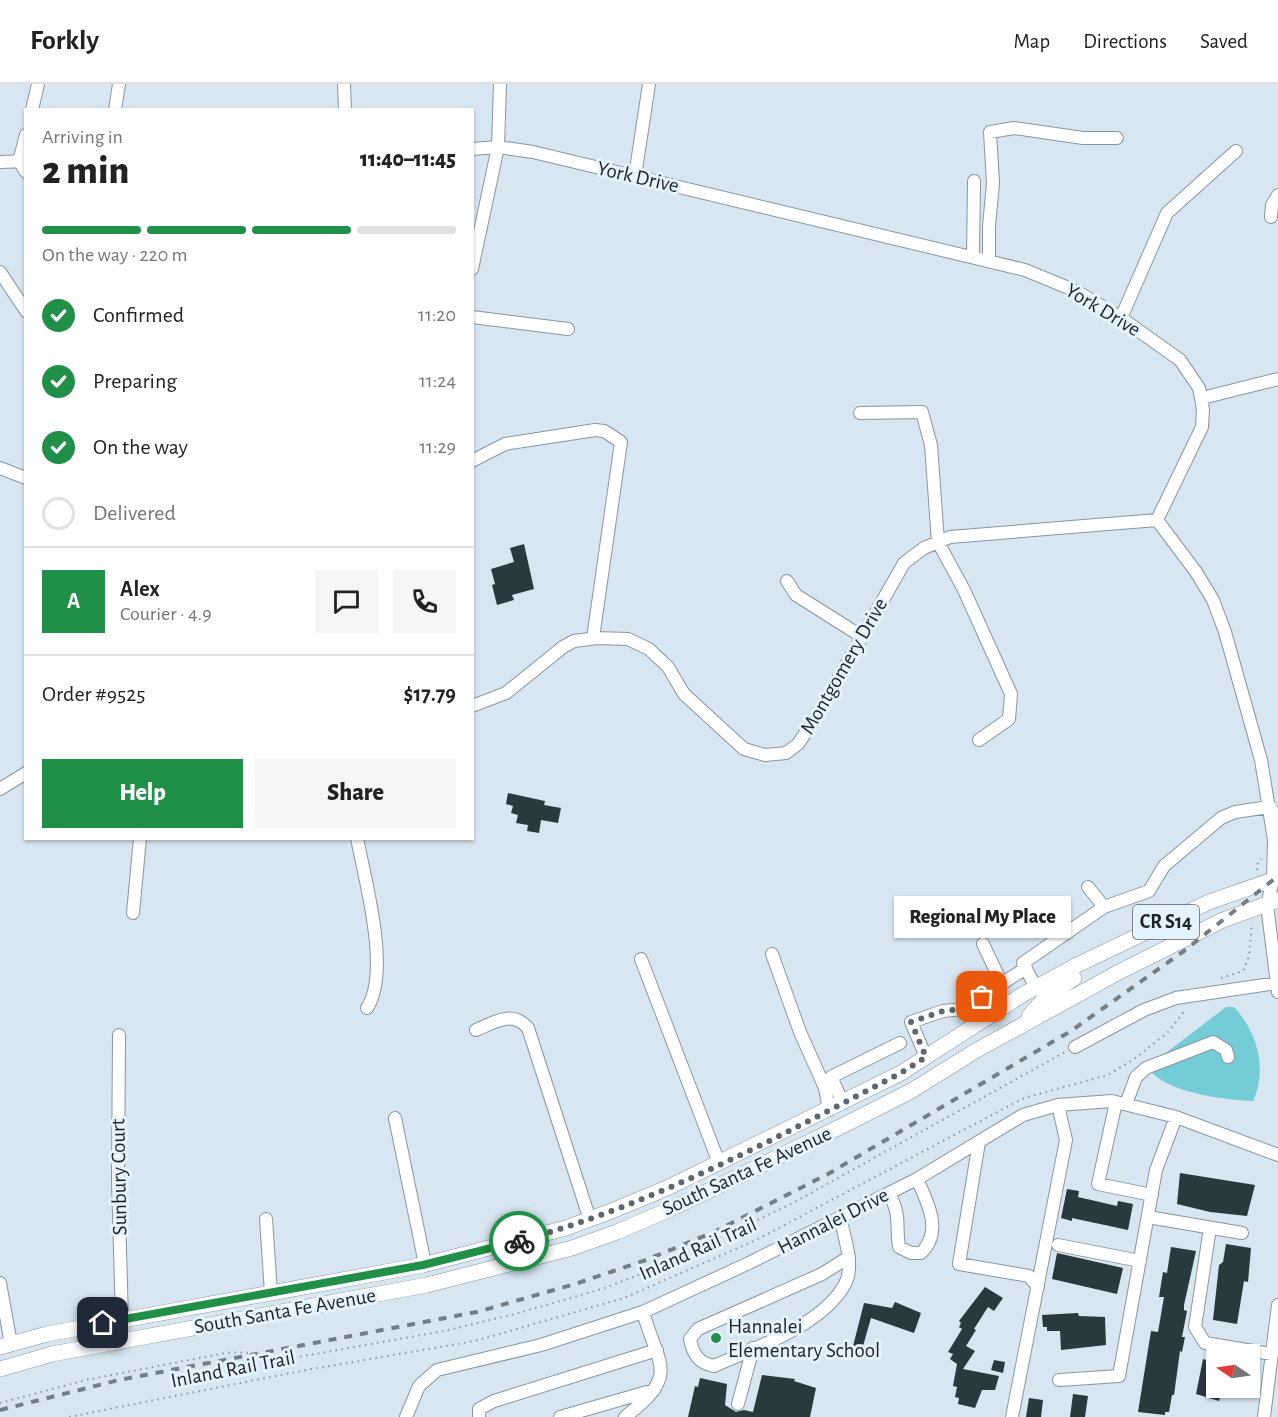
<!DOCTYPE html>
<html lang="en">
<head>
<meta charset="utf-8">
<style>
	body { margin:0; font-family:"Alegreya Sans",sans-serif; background:#f6f6f6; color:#222; height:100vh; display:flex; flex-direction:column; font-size:22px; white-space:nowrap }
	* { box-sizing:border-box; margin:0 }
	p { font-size:20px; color:#767676 }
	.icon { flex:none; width:33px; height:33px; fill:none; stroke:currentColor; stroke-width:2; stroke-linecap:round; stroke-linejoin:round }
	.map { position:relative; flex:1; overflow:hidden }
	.drawer { position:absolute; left:24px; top:24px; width:450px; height:732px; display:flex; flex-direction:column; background:#fff; border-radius:0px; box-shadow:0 2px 4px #0004 }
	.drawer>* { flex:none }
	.needle { width:39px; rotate:283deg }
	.controls { position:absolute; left:1206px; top:1260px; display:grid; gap:12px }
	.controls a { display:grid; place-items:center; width:54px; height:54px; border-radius:0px; background:#fff; box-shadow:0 2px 4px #0004; font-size:30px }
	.pin { position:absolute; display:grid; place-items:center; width:51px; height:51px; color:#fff; margin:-26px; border-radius:12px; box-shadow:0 3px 9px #0006 }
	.courier { position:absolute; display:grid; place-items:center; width:60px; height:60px; margin:-30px; border:4px solid #208f47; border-radius:50%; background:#fff; color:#222; box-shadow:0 2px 8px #0007 }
	.bubble { position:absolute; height:42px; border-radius:0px; background:#fff; box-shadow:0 2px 4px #0004; font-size:20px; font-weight:800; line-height:42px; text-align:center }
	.overview em { font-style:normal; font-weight:800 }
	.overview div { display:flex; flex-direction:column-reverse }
	.overview { display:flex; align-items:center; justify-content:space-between; height:102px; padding:0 18px }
	h1 { font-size:39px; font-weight:800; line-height:45px }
	.bar { display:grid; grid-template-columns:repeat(4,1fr); gap:9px 6px; align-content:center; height:72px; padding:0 18px }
	.bar i { height:8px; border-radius:4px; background:#e0e0e0 }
	.bar .on { background:#208f47 }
	.bar p { grid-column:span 4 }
	.line { display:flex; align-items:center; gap:15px; padding:0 18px; border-top:2px solid #e0e0e0 }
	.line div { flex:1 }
	.round { display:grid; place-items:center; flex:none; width:63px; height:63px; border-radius:0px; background:#f6f6f6 }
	ol { padding:0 18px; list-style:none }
	li { display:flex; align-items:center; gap:18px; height:66px }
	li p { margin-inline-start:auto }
	li .icon { padding:6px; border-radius:50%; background:#208f47; color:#fff; stroke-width:4 }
	li:last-child { color:#767676 }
	li i { width:33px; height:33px; border:3px solid #e0e0e0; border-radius:50% }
	.button { display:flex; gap:12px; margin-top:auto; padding:12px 18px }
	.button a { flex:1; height:69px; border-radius:0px; background:#208f47; color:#fff; font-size:24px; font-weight:800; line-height:69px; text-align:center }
	.button a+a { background:#f6f6f6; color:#222 }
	header { display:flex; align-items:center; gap:36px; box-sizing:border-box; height:84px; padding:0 30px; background:#fff; border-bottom:2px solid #e0e0e0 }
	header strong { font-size:28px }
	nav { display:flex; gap:33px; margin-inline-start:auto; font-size:21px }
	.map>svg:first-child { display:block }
	.water { fill:#73ccd6 }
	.building { fill:#2a393e }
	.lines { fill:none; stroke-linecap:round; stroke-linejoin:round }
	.minor-casing { stroke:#8996a0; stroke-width:14 }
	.major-casing { stroke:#8996a0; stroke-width:16 }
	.path { stroke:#8c969f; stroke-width:2; stroke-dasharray:1.5 4.5; stroke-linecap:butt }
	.minor { stroke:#fff; stroke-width:12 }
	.major { stroke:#fff; stroke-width:15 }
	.rail { stroke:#757e85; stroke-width:4; stroke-dasharray:8 8; stroke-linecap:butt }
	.done { stroke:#5f676e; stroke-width:6; stroke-dasharray:0 10.8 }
	.route { stroke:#208f47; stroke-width:8 }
	.poi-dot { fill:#208f47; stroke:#e4f3fe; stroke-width:2 }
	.labels { text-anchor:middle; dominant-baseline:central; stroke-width:6; stroke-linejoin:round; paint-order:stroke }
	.shield { fill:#e4f3fe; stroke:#596168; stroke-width:1.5 }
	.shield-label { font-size:20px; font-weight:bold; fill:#1e2327 }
	.street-label { font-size:21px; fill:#1e2327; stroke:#e4f3fe }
	.poi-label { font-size:21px; fill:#1e2327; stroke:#e4f3fe; text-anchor:start }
</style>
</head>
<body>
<header>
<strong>Forkly</strong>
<nav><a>Map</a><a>Directions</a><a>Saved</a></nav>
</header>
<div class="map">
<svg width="1278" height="1333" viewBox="0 0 1278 1333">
	<rect width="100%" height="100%" fill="#d7e6f1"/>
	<path class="water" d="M1226,923h8c23,25 34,62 19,94 -29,-1 -80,-8 -101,-28l6,-14z"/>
	<path class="building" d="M524,460l10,45 -22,6 2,5 -17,5 -5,-20 3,-1 -4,-15 23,-7 -4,-14z
		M508,709l37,8 -1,4 17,3 -3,15 -17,-3 -2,13 -12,-2 1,-6 -12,-2 2,-8 -7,-2 2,-7 -7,-2z
		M1180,1089l75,12 -8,31 -37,-4 -33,-8z
		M1067,1105l12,2 -1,6 39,9 1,-5 15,3 -5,26 -56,-12v3l-11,-3z
		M1226,1160l25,4 -3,34 -4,-1 -7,43 -24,-4 6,-55 4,-3z
		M1171,1163l25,4 -12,54v5l3,1 -5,26h3l-3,15 -2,-1 -6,44h-2l-3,17h-4v3l-27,-3 13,-81 7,1 6,-35h-5l4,-25 4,1z
		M1057,1169l66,15 -6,26 -65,-15z
		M985,1203l18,11 -9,13 -6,-4 -14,22 2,1 -10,16 9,5 -12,18 36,7 -4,14h-13l-7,18 -17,-4 1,-6 -4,-1 2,-10 -4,-1 4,-22 -7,-5 3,-5 -5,-2 14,-23 -3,-2 2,-4 -2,-2z
		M895,1218l26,11 -7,20 -43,-15 -10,35 -9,-3 12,-47 28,5z
		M1078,1229l1,3 26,1 1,28 -45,5 -1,-19h-13v-4h-4l-1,-12z
		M1203,1275l13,4v25h7l-4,13 -23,-7z
		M994,1276l11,2 -2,11 -12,-3z
		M762,1291l33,4 -1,2 22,7 -6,29h-122l7,-31 3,1 2,-9 27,6 -2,21 11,7 8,-2 9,2z
		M1073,1310l15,2 -3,21h-15z
		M1029,1314l14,2 -2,17h-15z"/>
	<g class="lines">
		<defs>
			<path id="minor" d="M344,0l1,26
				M32,26l6,-26
				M115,26l4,-26
				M26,51l-7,26 7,11
				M472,65l26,-2 35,5 492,118 51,21 45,27 59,42 19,28 4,21 -1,18 -45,93
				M0,78l26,-1
				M635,92l14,-92
				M1271,133l1,-12 6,-10
				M973,172l1,-75
				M989,177v-35l4,-43 -3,-51 24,-4 69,10h34
				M472,185l26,-122 2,-63
				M0,188l26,39
				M472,233l96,12
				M1121,234l46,-105 69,-62
				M1202,314l76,-19
				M860,329l62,-1 9,33 7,97 26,48 47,104 -2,25 -30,21
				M472,377l33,-17 90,-14 9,1 17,11 -28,196
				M0,384l26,10
				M1157,436l39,52 17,28 12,32 36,128 13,80 -1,40 -6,25 11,87
				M787,497l9,14 65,41
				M472,622l34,-13 57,-46 11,-6 23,-3 31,1 21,10 19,18 16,27 60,55 21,6 21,-2 12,-9 20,-30 86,-151 20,-15 26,-11 207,-17
				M0,705l26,-16
				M357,754c8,43 34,134 10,170
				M1104,823l45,-16 15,-25 57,-48 14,-6 34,-5
				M133,829l7,-75
				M983,860l19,40
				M772,870l28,78 25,56 4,22
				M641,875l78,204
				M1036,904l-13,-25 81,-56 -16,-20
				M476,946c19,-8 36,-20 52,-2l62,192
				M119,951l-1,145 4,140
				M1075,963l69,-37 32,-12 101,-15
				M926,973l-15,-35 32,-11 20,-2 63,-41
				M1116,1018l-18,82 54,11
				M843,1019l-12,-26 69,-34
				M1126,1020l10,-27 10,-9 67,-26 13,8 2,7
				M395,1034l30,146
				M979,1058l-20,122 70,12 9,11
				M889,1109c13,26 6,29 10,54l12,6h10c22,-21 7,-50 -4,-74
				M840,1133c4,20 15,48 5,67 -23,42 -89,63 -131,82 -15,-3 -21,-11 -24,-27l8,-10 124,-55 27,-17
				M1148,1133l94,16
				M266,1135l5,74
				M1210,1144l-15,99 10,16 67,11
				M1058,1161l82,16
				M0,1199l11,61
				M1059,1296l60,-4 37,-206 20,-53
				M738,1320l15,-56
				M406,1333l13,-31 18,-16 104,-25 102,-33 106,-49 168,-84 106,-64 35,-10 54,-4 64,16 102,38
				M479,1333v-8l15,-8 163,-51
				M560,1333l94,-27
				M625,1333c55,-43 34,-49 18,-105
				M1012,1333l54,-277 -8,-35
				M1264,1333l14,-112"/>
			<path id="major" d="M1269,723l9,18
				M1029,932l15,-17 30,-21
				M0,1263l47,-13 376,-69 143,-37 43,-16 58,-24 234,-115 121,-78 53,-29 134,-64 69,-24
				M0,1285l52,-15 375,-69 145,-37 45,-16 58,-25 169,-82 67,-34 66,-41 142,-78 104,-52 55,-20"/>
		</defs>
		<use href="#minor" class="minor-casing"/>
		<use href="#major" class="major-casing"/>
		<path class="path" d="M1257,786l1,-9 3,-2
			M1221,894l22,-7 6,-15 3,-33
			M0,1319l86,-23 139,-27c27,-3 47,6 73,4l146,-26 71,-17 90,-26 49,-19 137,-65 274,-152
			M69,1333l237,-47 169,-29 149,-43 132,-58 268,-142 84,-23 29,-18 31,-25 18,-23"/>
		<use href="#minor" class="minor"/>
		<use href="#major" class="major"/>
		<path class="rail" d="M0,1326l119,-30 358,-68 98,-28 71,-24 68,-28 114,-58 243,-143 113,-80 94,-75"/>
	</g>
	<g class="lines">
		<path class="done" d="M519,1157c134,-36 259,-104 382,-168l25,-16 -15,-35 32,-11 20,-2 19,-12"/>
		<path class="route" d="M103,1239l320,-58 96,-24"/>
	</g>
	<circle class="poi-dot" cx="716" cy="1254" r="6"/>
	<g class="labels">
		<rect class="shield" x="1133" y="821" width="66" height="34" rx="4.5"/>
		<g class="shield-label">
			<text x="1166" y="838">CR S14</text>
		</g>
		<g class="street-label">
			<text transform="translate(638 93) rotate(13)">York Drive</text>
			<text transform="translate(1103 226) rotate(31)">York Drive</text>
			<text transform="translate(844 582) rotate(-60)">Montgomery Drive</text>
			<text transform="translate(747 1087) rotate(-25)">South Santa Fe Avenue</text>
			<text transform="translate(119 1093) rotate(-91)">Sunbury Court</text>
			<text transform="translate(833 1137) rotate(-27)">Hannalei Drive</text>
			<text transform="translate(698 1165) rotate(-24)">Inland Rail Trail</text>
			<text transform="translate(285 1227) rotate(-10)">South Santa Fe Avenue</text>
			<text transform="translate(233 1285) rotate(-11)">Inland Rail Trail</text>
		</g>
		<g class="poi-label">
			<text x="728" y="1242">Hannalei<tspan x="728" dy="24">Elementary School</tspan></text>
		</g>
	</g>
</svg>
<div class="controls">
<a><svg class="needle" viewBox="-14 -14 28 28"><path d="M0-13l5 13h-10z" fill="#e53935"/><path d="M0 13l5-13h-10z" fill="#767676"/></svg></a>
</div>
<div class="pin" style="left:982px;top:913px;background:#ea580c"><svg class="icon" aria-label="bag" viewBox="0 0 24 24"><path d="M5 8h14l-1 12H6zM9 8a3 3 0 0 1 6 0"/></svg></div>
<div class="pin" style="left:103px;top:1239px;background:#1f2937"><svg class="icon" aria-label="home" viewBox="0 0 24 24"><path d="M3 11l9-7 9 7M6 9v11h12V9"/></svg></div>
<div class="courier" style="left:519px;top:1157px"><svg class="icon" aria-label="bike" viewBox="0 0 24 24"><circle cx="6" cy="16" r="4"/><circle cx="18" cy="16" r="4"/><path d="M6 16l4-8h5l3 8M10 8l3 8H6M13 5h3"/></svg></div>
<div class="bubble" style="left:894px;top:812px;width:177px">Regional My Place</div>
<section class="drawer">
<div class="overview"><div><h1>2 min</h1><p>Arriving in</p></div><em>11:40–11:45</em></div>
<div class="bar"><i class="on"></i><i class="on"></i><i class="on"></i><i></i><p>On the way · 220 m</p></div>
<ol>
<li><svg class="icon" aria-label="check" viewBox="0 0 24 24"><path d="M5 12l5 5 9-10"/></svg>Confirmed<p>11:20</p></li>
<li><svg class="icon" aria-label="check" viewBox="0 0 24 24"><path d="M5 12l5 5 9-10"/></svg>Preparing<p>11:24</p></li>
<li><svg class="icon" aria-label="check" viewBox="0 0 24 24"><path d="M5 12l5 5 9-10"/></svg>On the way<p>11:29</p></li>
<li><i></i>Delivered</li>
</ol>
<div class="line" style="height:108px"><b class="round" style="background:#208f47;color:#fff">A</b><div><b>Alex</b><p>Courier · 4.9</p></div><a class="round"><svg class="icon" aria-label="chat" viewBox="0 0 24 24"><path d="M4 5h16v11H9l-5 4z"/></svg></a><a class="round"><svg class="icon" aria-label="phone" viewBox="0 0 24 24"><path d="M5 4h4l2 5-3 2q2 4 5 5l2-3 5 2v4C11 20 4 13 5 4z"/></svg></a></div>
<div class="line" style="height:78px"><div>Order #9525</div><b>$17.79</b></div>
<div class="button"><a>Help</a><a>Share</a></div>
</section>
</div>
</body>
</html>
